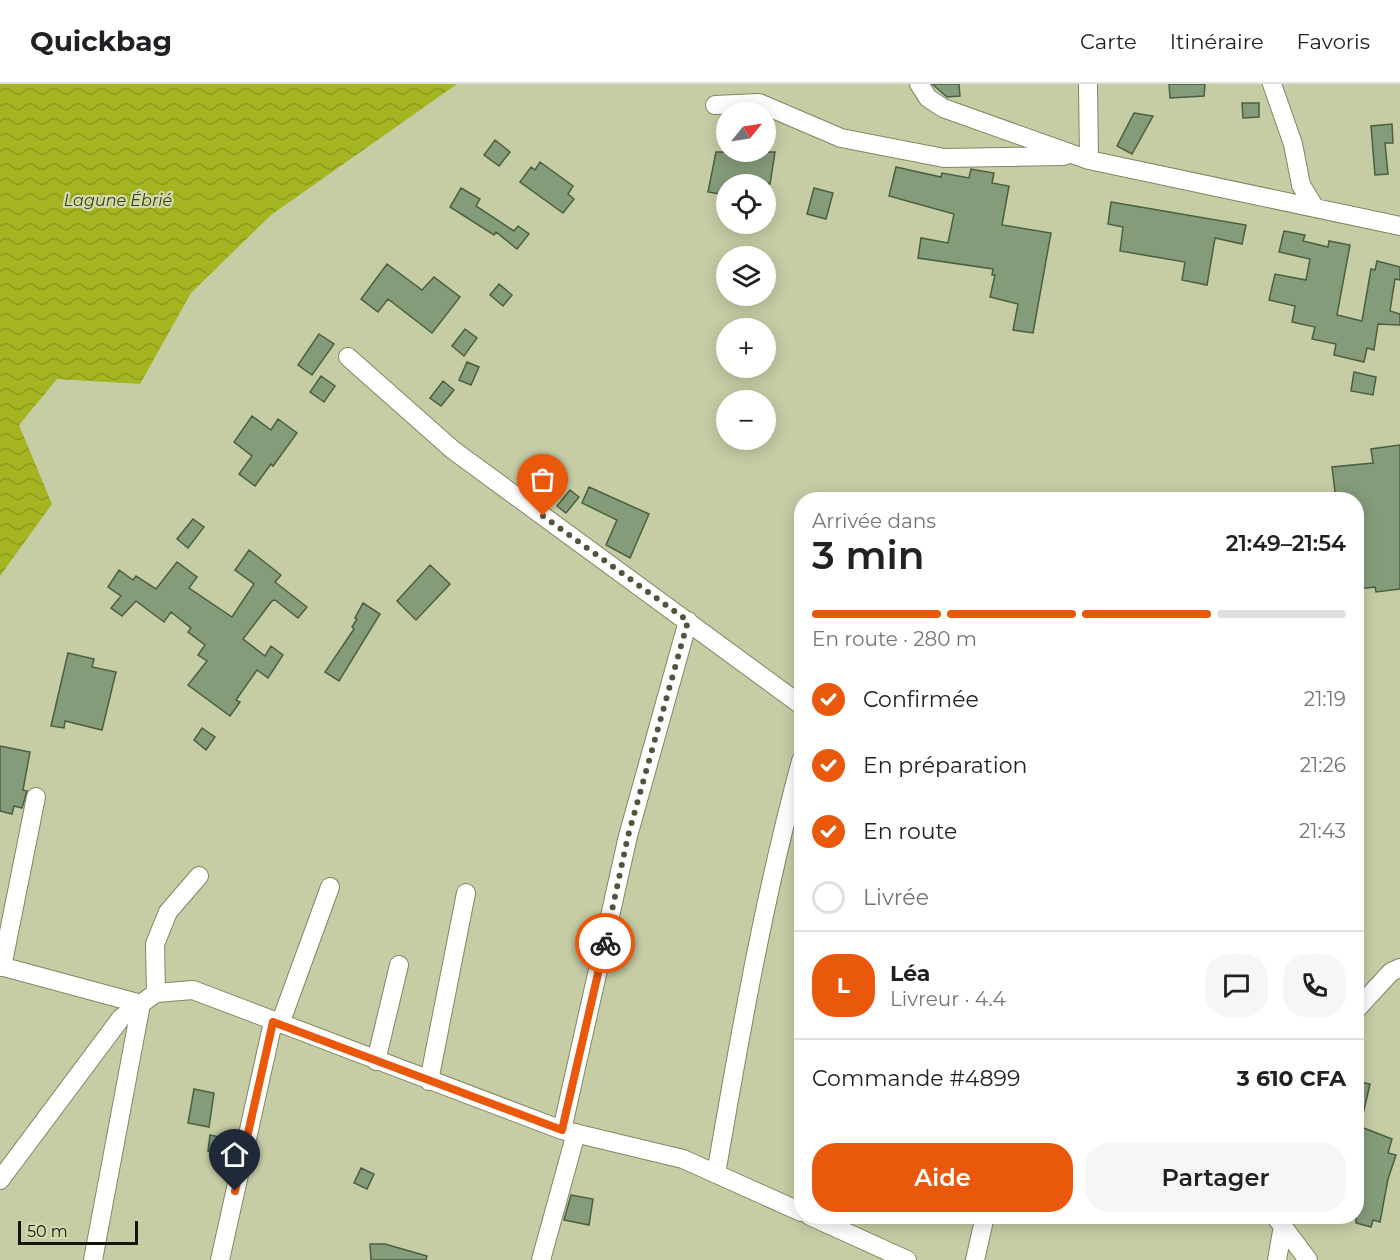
<!DOCTYPE html>
<html lang="fr">
<head>
<meta charset="utf-8">
<style>
	body { margin:0; font-family:Montserrat,sans-serif; background:#f6f6f6; color:#202124; height:100vh; display:flex; flex-direction:column; font-size:22px; white-space:nowrap }
	* { box-sizing:border-box; margin:0 }
	p { font-size:20px; color:#757577 }
	.icon { flex:none; width:33px; height:33px; fill:none; stroke:currentColor; stroke-width:2; stroke-linecap:round; stroke-linejoin:round }
	.map { position:relative; flex:1; overflow:hidden }
	.panel { position:absolute; left:794px; top:408px; width:570px; height:732px; display:flex; flex-direction:column; background:#fff; border-radius:24px; box-shadow:0 3px 15px #0003 }
	.panel>* { flex:none }
	.needle { width:39px; rotate:60deg }
	.fabs { position:absolute; left:716px; top:18px; display:grid; gap:12px }
	.fabs a { display:grid; place-items:center; width:60px; height:60px; border-radius:50%; background:#fff; box-shadow:0 3px 15px #0003; font-size:30px }
	.scale { position:absolute; left:18px; bottom:15px; width:120px; box-sizing:border-box; padding-left:6px; border:3px solid #121406; border-top:0; font-size:16px; line-height:21px; white-space:nowrap; color:#121406; -webkit-text-stroke:4px #d3dab2; paint-order:stroke }
	.pin { position:absolute; display:grid; place-items:center; width:51px; height:51px; color:#fff; margin:-62px -26px; border-radius:50% 50% 50% 0; rotate:-45deg; box-shadow:0 0 6px #0007 }
	.pin .icon { rotate:45deg }
	.courier { position:absolute; display:grid; place-items:center; width:60px; height:60px; margin:-30px; border:4px solid #ea580c; border-radius:50%; background:#fff; color:#222; box-shadow:0 2px 8px #0007 }
	.overview em { font-style:normal; font-weight:600 }
	.overview div { display:flex; flex-direction:column-reverse }
	.overview { display:flex; align-items:center; justify-content:space-between; height:102px; padding:0 18px }
	h1 { font-size:39px; font-weight:600; line-height:45px }
	.bar { display:grid; grid-template-columns:repeat(4,1fr); gap:9px 6px; align-content:center; height:72px; padding:0 18px }
	.bar i { height:8px; border-radius:4px; background:#e0e0e0 }
	.bar .active { background:#ea580c }
	.bar p { grid-column:span 4 }
	.line { display:flex; align-items:center; gap:15px; padding:0 18px; border-top:2px solid #e0e0e0 }
	.line div { flex:1 }
	.round { display:grid; place-items:center; flex:none; width:63px; height:63px; border-radius:24px; background:#f6f6f6 }
	ol { padding:0 18px; list-style:none }
	li { display:flex; align-items:center; gap:18px; height:66px }
	li p { margin-inline-start:auto }
	li .icon { padding:6px; border-radius:50%; background:#ea580c; color:#fff; stroke-width:4 }
	li:last-child { color:#757577 }
	li i { width:33px; height:33px; border:3px solid #e0e0e0; border-radius:50% }
	.cta { display:flex; gap:12px; margin-top:auto; padding:12px 18px }
	.cta a { flex:1; height:69px; border-radius:24px; background:#ea580c; color:#fff; font-size:24px; font-weight:600; line-height:69px; text-align:center }
	.cta a+a { background:#f6f6f6; color:#202124 }
	header { display:flex; align-items:center; gap:36px; box-sizing:border-box; height:84px; padding:0 30px; background:#fff; border-bottom:2px solid #e0e0e0 }
	header strong { font-size:28px }
	nav { display:flex; gap:33px; margin-inline-start:auto; font-size:21px }
	.map>svg:first-child { display:block }
	.water { fill:url(#water-waves) }
	.building { fill:#859c7b; stroke:#4a5f40; stroke-width:1.5 }
	.lines { fill:none; stroke-linecap:round; stroke-linejoin:round }
	.street-casing { stroke:#808761; stroke-width:20 }
	.street { stroke:#fff; stroke-width:18 }
	.done { stroke:#51553e; stroke-width:6; stroke-dasharray:0 10.8 }
	.route { stroke:#ea580c; stroke-width:8 }
	.labels { text-anchor:middle; dominant-baseline:central; stroke-width:4.5; stroke-linejoin:round; paint-order:stroke }
	.water-label { font-size:16px; font-style:italic; fill:#393f06; stroke:#d3dab2 }
</style>
</head>
<body>
<header>
<strong>Quickbag</strong>
<nav><a>Carte</a><a>Itinéraire</a><a>Favoris</a></nav>
</header>
<div class="map">
<svg width="1400" height="1176" viewBox="0 0 1400 1176">
	<defs>
		<pattern id="water-waves" width="16" height="10" patternUnits="userSpaceOnUse" patternTransform="scale(1.5)"><rect width="16" height="10" fill="#a5b421"/><path d="M0 5q4-4 8 0t8 0" fill="none" stroke="#8d9a1c"/></pattern>
	</defs>
	<rect width="100%" height="100%" fill="#c6cda5"/>
	<path class="water" d="M0,0h457l-186,131 -80,78 -51,91 -83,-5 -38,46 33,79 -52,72z"/>
	<path class="building" d="M932,0h27l1,12 -13,1z
		M1169,0h36l-1,12 -34,2z
		M1242,19h17v14l-16,1z
		M1134,29l19,3 -21,38 -15,-8z
		M1392,40l1,19h-8l3,31 -13,1 -4,-49z
		M495,56l15,12 -11,14 -15,-11z
		M716,68h59l-5,32h-44v11l-18,-3z
		M540,78l33,24 -5,8 6,5 -11,14 -43,-31 11,-15 4,3z
		M896,83l45,10 1,-4 27,5 2,-9 23,4 -2,10 17,3 -7,39 49,8 -18,100 -20,-3 5,-26 -28,-7 5,-22h-3l1,-6 -75,-11 3,-20 27,5 6,-29 -65,-18z
		M461,104l19,11 -4,7 38,25 4,-5 11,8 -12,15 -21,-17 -2,3 -44,-28z
		M814,104l19,5 -7,26 -19,-5z
		M1111,118l135,23 -4,19 -27,-6 -8,47 -25,-5 3,-18 -65,-11 3,-24 -15,-3z
		M1284,147l21,4 -2,6 25,6 1,-6 21,4 -13,70 25,6 9,-52 4,1 2,-9 23,6v13l-5,-1 -5,32 10,3v11l-22,-1 -4,26 -7,-2 -3,14 -30,-7 2,-11 -24,-5 3,-12 -23,-5 3,-16 -26,-6 6,-26 31,6 4,-21 -31,-7z
		M387,180l35,26 12,-13 26,20 -28,36 -44,-34 -10,13 -17,-13z
		M499,200l13,11 -9,11 -13,-11z
		M465,245l12,9 -13,18 -12,-10z
		M319,250l15,10 -22,31 -14,-10z
		M467,278l12,5 -8,18 -12,-5z
		M1354,288l22,5 -3,18 -22,-4z
		M321,292l14,10 -11,16 -14,-10z
		M443,297l11,9 -13,16 -11,-8z
		M252,332l19,14 7,-11 19,14 -24,33 -2,-2 -16,22 -16,-12 13,-18 -18,-14z
		M1400,361v144l-24,3 -1,-5 -17,2 -2,-43h3l-3,-46h-20l-4,-33 41,-4 -2,-14z
		M589,403l60,27 -19,44 -24,-13 11,-25 -35,-17z
		M570,406l9,7 -13,16 -9,-7z
		M193,435l11,8 -16,21 -11,-9z
		M249,466l32,25 -6,7 32,25 -9,11 -23,-18 -3,1 -29,38 22,17 6,-10 12,9 -15,23 -11,-8 -21,30 4,2 -10,14 -42,-31 19,-24 -9,-6 7,-10 -17,-13 3,-4 -20,-16 -7,10 -28,-21 -14,15 -11,-8 10,-12 -13,-9 11,-17 14,10 3,-4 20,13 21,-27 20,15 -8,11 43,29 22,-33 -19,-14z
		M430,481l20,19 -34,36 -19,-19z
		M363,519l17,11 -41,67 -14,-9 29,-43 -2,-2 5,-8 -2,-1z
		M68,569l26,6 -2,8 24,5 -14,58 -37,-9 -1,7 -13,-2z
		M202,644l13,9 -9,13 -12,-10z
		M0,662l30,6 -7,38 4,1 -5,17 -8,-2 -2,8 -12,-3z
		M1356,997l14,3 -9,39h-5z
		M194,1005l20,4 -5,34 -21,-4z
		M1356,1041l36,14 -4,14 8,2 -8,24 -8,43 -7,-2 -2,7 -15,-4z
		M210,1051l19,4 -2,15 -19,-3z
		M361,1084l13,6 -7,15 -13,-6z
		M571,1111l22,4 -4,26 -25,-5z
		M370,1160h15l42,12 -1,4h-55z"/>
	<g class="lines">
		<defs>
			<path id="street" d="M919,0l9,14 15,10 146,52 311,66
				M1088,0l1,76
				M1272,0l21,60 8,41 14,23
				M715,21l44,-2 82,35 103,20 120,-2
				M348,273l105,93 348,255
				M0,882l141,38 -48,256
				M2,883l34,-170
				M156,909l-1,-49 13,-32 31,-36
				M1356,926l35,-38 9,-4
				M280,940l50,-137
				M376,977l23,-96
				M429,997l37,-188
				M562,1046l66,-294 60,-215
				M716,1090c24,-139 48,-277 85,-413
				M0,1096l121,-162 35,-25 37,-3 369,140 121,29 118,53
				M810,1132l97,44
				M1275,1132l33,44
				M220,1176l53,-238
				M541,1176l35,-127
				M975,1176l10,-44
				M1277,1176l7,-40"/>
		</defs>
		<use href="#street" class="street-casing"/>
		<use href="#street" class="street"/>
	</g>
	<g class="lines">
		<path class="done" d="M543,432l145,105 -60,215 -23,107"/>
		<path class="route" d="M235,1107l38,-169 289,108 43,-187"/>
	</g>
	<g class="labels">
		<g class="water-label">
			<text x="118" y="116">Lagune Ébrié</text>
		</g>
	</g>
</svg>
<div class="fabs">
<a><svg class="needle" viewBox="-14 -14 28 28"><path d="M0-13l5 13h-10z" fill="#e53935"/><path d="M0 13l5-13h-10z" fill="#757577"/></svg></a>
<a><svg class="icon" aria-label="locate" viewBox="0 0 24 24"><circle cx="12" cy="12" r="6"/><path d="M12 2v4M12 18v4M2 12h4M18 12h4"/></svg></a>
<a><svg class="icon" aria-label="layers" viewBox="0 0 24 24"><path d="M12 4l9 5-9 5-9-5zM3 14l9 5 9-5"/></svg></a>
<a>+</a>
<a>−</a>
</div>
<div class="scale">50 m</div>
<div class="pin" style="left:543px;top:432px;background:#ea580c"><svg class="icon" aria-label="bag" viewBox="0 0 24 24"><path d="M5 8h14l-1 12H6zM9 8a3 3 0 0 1 6 0"/></svg></div>
<div class="pin" style="left:235px;top:1107px;background:#1f2937"><svg class="icon" aria-label="home" viewBox="0 0 24 24"><path d="M3 11l9-7 9 7M6 9v11h12V9"/></svg></div>
<div class="courier" style="left:605px;top:859px"><svg class="icon" aria-label="bike" viewBox="0 0 24 24"><circle cx="6" cy="16" r="4"/><circle cx="18" cy="16" r="4"/><path d="M6 16l4-8h5l3 8M10 8l3 8H6M13 5h3"/></svg></div>
<section class="panel">
<div class="overview"><div><h1>3 min</h1><p>Arrivée dans</p></div><em>21:49–21:54</em></div>
<div class="bar"><i class="active"></i><i class="active"></i><i class="active"></i><i></i><p>En route · 280 m</p></div>
<ol>
<li><svg class="icon" aria-label="check" viewBox="0 0 24 24"><path d="M5 12l5 5 9-10"/></svg>Confirmée<p>21:19</p></li>
<li><svg class="icon" aria-label="check" viewBox="0 0 24 24"><path d="M5 12l5 5 9-10"/></svg>En préparation<p>21:26</p></li>
<li><svg class="icon" aria-label="check" viewBox="0 0 24 24"><path d="M5 12l5 5 9-10"/></svg>En route<p>21:43</p></li>
<li><i></i>Livrée</li>
</ol>
<div class="line" style="height:108px"><b class="round" style="background:#ea580c;color:#fff">L</b><div><b>Léa</b><p>Livreur · 4.4</p></div><a class="round"><svg class="icon" aria-label="chat" viewBox="0 0 24 24"><path d="M4 5h16v11H9l-5 4z"/></svg></a><a class="round"><svg class="icon" aria-label="phone" viewBox="0 0 24 24"><path d="M5 4h4l2 5-3 2q2 4 5 5l2-3 5 2v4C11 20 4 13 5 4z"/></svg></a></div>
<div class="line" style="height:78px"><div>Commande #4899</div><b>3 610 CFA</b></div>
<div class="cta"><a>Aide</a><a>Partager</a></div>
</section>
</div>
</body>
</html>
